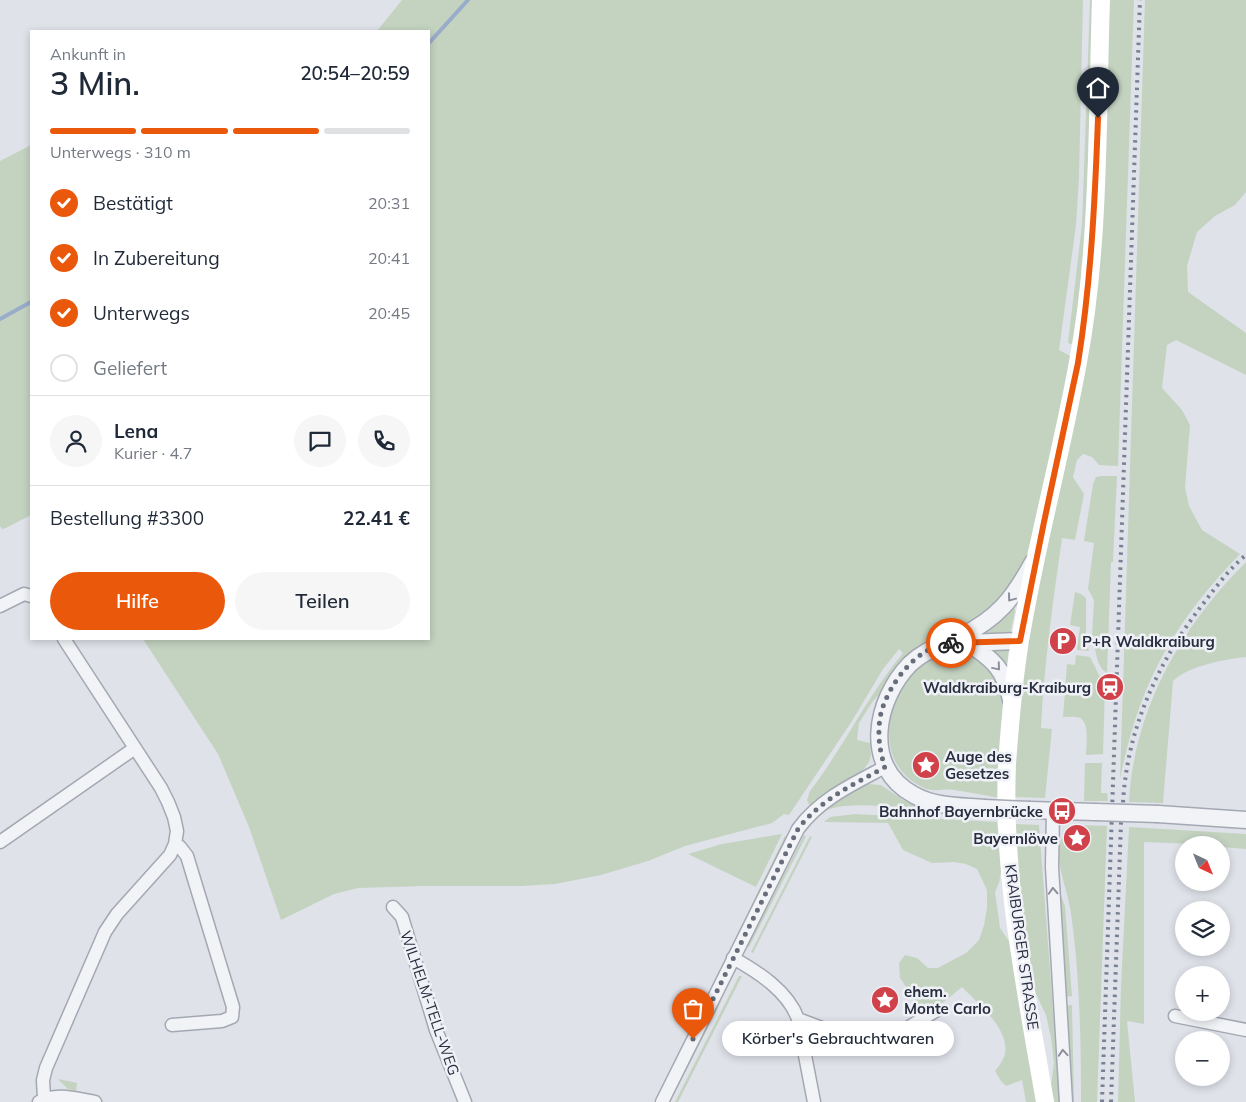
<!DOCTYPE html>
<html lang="de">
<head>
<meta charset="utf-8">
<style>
	body { margin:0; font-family:Mulish,sans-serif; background:#f6f6f7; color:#1f2937; height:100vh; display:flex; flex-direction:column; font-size:19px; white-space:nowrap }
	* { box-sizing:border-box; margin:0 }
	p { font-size:16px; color:#747a83 }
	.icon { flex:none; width:28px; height:28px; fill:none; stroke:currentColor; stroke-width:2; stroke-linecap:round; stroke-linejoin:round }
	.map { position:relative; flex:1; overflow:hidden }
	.panel { position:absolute; left:30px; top:30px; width:400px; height:610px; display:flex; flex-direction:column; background:#fff; border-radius:0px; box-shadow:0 2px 8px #0003 }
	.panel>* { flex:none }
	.needle { width:32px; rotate:137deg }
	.buttons { position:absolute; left:1175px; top:836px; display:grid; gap:10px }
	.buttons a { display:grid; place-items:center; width:55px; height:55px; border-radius:50%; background:#fff; box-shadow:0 2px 8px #0003; font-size:25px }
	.pin { position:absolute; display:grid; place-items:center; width:42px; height:42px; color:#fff; margin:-51px -21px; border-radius:50% 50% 50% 0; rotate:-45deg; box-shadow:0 0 5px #0007 }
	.pin .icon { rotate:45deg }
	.courier { position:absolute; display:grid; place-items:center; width:50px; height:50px; margin:-25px; border:4px solid #ea580c; border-radius:50%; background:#fff; color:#222; box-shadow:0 1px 6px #0007 }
	.bubble { position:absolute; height:35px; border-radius:18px; background:#fff; box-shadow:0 2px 8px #0003; font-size:16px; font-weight:600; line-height:35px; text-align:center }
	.headline em { font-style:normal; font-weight:600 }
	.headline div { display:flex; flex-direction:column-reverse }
	.headline { display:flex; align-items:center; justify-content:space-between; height:85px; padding:0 20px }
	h1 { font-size:32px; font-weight:600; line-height:38px }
	.bar { display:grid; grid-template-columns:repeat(4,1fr); gap:8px 5px; align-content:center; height:60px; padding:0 20px }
	.bar i { height:6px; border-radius:4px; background:#e0e1e3 }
	.bar .on { background:#ea580c }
	.bar p { grid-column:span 4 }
	.line { display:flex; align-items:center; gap:12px; padding:0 20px; border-top:1px solid #e0e1e3 }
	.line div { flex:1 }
	.round { display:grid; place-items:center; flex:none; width:52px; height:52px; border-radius:26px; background:#f6f6f7 }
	ol { padding:0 20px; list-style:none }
	li { display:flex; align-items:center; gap:15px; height:55px }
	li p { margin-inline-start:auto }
	li .icon { padding:5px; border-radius:50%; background:#ea580c; color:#fff; stroke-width:4 }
	li:last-child { color:#747a83 }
	li i { width:28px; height:28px; border:2px solid #e0e1e3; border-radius:50% }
	.action { display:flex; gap:10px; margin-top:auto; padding:10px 20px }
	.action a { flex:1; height:58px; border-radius:30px; background:#ea580c; color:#fff; font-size:20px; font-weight:600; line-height:58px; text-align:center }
	.action a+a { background:#f6f6f7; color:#1f2937 }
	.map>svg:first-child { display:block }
	.green { fill:#c3d3c0 }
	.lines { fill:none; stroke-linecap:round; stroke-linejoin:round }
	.stream { stroke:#99acca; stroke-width:4 }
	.minor-casing { stroke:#a4a8b3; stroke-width:15 }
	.tertiary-casing { stroke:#a4a8b3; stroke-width:19 }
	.minor { stroke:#f2f3f7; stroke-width:12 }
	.tertiary { stroke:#f2f3f7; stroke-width:16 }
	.secondary { stroke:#fff; stroke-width:18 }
	.rail { stroke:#788093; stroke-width:4; stroke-dasharray:2.5 5; stroke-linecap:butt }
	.tertiary-bridge-casing { stroke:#a4a8b3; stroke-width:19; stroke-linecap:butt }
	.tertiary-bridge { stroke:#f2f3f7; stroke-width:16 }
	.oneway { stroke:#8d909c }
	.done { stroke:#686d7b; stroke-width:5; stroke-dasharray:0 9 }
	.route { stroke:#ea580c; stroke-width:6 }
	.labels { text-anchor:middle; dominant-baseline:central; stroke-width:5; stroke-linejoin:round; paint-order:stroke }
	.poi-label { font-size:15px; font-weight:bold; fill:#282e40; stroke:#eff1f6; text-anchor:start }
	.street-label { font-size:15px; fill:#282e40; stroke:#eff1f6 }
</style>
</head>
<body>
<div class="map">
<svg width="1246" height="1102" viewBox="0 0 1246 1102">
	<rect width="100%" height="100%" fill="#dfe2e9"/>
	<path class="green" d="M402,0h681l-4,176 -3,49 -17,125 13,7 -36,165 -11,39 -17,30 -22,22 -16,9 -50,23 -13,12 -23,33 -11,11 -14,22 -2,17 13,3 1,12 -2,7 -8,11 -34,19 -17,14 -3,-6 3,-9c34,-44 57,-95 93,-138l-4,-4 -16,20 -31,52 -63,94 -5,-1 -12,9 -87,23 -37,15 -47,14 -46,9 -33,2h-98l-66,2 -24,6 -53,26 -32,-93 -31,-73 -75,-115h286v-608h-52z
		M1090,0h3c-3,115 -5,230 -19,345l-6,-2 14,-118z
		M1108,0h26l-16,466 -19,-1 -7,-8 -9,-3 -6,6 -4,17 11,17 -9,46 -13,-2c-9,64 -18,126 -21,190l11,1 -7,69 -31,-1 1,-32 11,-123 55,-256z
		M1145,0h101v192l-11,13 -20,11 -18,16 -10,34 1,26 58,41v42l-70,-35 -9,5 -5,43 20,22 8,15 -5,62 4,19 13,24 38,24c-67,69 -101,130 -120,225z
		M31,145v370l-25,13 -4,1 -2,-3v-365z
		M1101,476h16l-4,86h-2l-4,111 -5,-4 -4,-7 -6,-25 2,-37 -6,-11 6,-46 -10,-2 9,-57 3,-7z
		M1246,562v95c-21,2 -58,9 -73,24l-10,122 -34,-1c5,-93 52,-175 117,-240z
		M1075,592l6,2 5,4v39l3,14 -12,-1 3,-23 -10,-2z
		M1012,607l3,2v3l-5,22 -28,2 -1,-2z
		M991,648h18l-2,18 -1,1 -14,-15z
		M953,649l15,1 29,26 6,21 1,10 -5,91c-15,-3 -30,-6 -45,-8 -14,-2 -18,4 -34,-4 -60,-32 -24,-126 33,-137z
		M1076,655l14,2 15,30 -2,67 -17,1c0,-10 4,-32 -6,-37 -5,-2 -12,-1 -17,-1l4,-53 8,1z
		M1085,763h17l-1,30h6l1,8h-24z
		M868,784l13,1 22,15 30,12c-26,-4 -78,-11 -103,-3 -4,1 -7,4 -10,4l11,-10z
		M855,814l142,8 5,44 -3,17 -4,9 5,36 11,16 27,158h-12l-4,-22 -16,6 -5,-5 -6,-10c3,-4 7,-9 9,-14 9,-26 -27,-54 -42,-70 -13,10 -22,22 -39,22l-6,-6 -17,-25 -1,-15 6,-8 12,3 11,10h10l28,-15 13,-13 5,-15 3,-17v-18l-10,-21 -11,-5 -12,-2 -22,1 -29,-13 -15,-27 -64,-1 6,-5z
		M1015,824l24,1 21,277h-6l-3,-16 3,-23 -3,-25 -5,-23 -11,-23 -4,-17 -13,-102z
		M1078,825l29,1 -10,276h-16c0,-57 -1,-116 -8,-173 -1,-8 -2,-18 -4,-26 -3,-16 -10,-32 -10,-49 -1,-13 6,-26 19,-29z
		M1129,827l117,7v15l-25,-2v-2l-77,-3v182l-17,-3 8,81h-17l3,-116z
		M782,834l-26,53 -68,-33 34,-10z
		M804,835l2,1 -57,111 -2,-1z
		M785,836l3,1 -49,99 -2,-1z
		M810,836l2,1 -59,116 -2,-1z
		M1057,885l8,21 7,90 -7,1z
		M739,976h3l-64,126h-3z
		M722,1000l-52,102h-2l48,-95z
		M1072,1005l2,97h-3l-6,-96z
		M58,1079l19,4 -1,8 -8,-2z"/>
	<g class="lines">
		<path class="stream" d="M429,43l39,-43
			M0,319l31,-17"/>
		<defs>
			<path id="minor" d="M0,606l24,-12 7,2
				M1053,811l-1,56 14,235
				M0,842l135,-94
				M393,907l9,10 34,113 29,72
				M733,958c25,14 55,33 65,61l16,83
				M1175,1016l71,14
				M798,1019l37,14 39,9 12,-2 10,-5 41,-25
				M172,1025l50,-4 10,-4 1,-10 -46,-151 -7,-9 -5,-3
				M44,1099l-1,-19 3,-12 59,-136 12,-18 53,-59 5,-11 2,-13 -3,-14 -6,-15 -7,-14 -97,-149
				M39,1102c17,-10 38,-3 56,0
				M662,1102l136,-273c22,-30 55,-45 87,-62"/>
			<path id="tertiary" d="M966,643l54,-2
				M968,643c25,16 37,27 43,57
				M984,808c-23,-2 -49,-1 -70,-13 -52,-28 -39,-95 -4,-131 17,-16 30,-17 50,-27 38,-19 53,-38 73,-75
				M1030,810l65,2
				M1158,814l88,6"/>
		</defs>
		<use href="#minor" class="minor-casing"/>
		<use href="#tertiary" class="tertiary-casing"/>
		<use href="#minor" class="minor"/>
		<use href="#tertiary" class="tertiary"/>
		<path class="secondary" d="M1045,1102c-19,-111 -43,-225 -38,-338 3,-41 6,-82 13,-123 15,-93 41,-185 58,-279 22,-116 19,-243 23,-362"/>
		<path class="rail" d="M1102,1102l38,-1102
			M1111,1102l10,-279c2,-14 2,-28 4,-42 8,-65 38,-126 78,-177 13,-17 26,-35 43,-49"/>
		<defs>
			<path id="tertiary-bridge" d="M984,808l46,2
				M1095,812l63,2"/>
		</defs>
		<use href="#tertiary-bridge" class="tertiary-bridge-casing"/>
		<use href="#tertiary-bridge" class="tertiary-bridge"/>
	</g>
	<defs><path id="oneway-chevron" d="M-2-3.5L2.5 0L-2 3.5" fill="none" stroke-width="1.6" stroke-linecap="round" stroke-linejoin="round" transform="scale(1.25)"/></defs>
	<g class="oneway">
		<use href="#oneway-chevron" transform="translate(1011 598) rotate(127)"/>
		<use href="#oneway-chevron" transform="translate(997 667) rotate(50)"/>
		<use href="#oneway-chevron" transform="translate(1053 891) rotate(-93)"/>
		<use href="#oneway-chevron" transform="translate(1063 1053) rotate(-94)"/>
	</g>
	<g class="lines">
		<path class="done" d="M693,1039l105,-210c23,-30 55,-44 87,-62 -6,-17 -8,-36 -4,-54 8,-30 37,-68 70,-70"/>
		<path class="route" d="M951,643l69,-2 24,-119 34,-159c13,-81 17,-163 20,-245"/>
	</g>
	<defs>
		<symbol id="parking-disc" viewBox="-11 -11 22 22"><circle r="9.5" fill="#d14149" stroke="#eff1f6"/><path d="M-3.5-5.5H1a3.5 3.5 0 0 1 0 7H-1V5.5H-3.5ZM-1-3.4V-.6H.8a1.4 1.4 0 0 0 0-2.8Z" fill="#fff"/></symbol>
		<symbol id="station-disc" viewBox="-11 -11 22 22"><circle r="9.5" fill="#d14149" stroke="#eff1f6"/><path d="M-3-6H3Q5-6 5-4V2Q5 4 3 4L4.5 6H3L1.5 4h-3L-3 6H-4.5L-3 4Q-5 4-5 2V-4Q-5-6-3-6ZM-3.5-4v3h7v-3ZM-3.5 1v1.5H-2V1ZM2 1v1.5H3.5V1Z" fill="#fff"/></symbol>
		<symbol id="sight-disc" viewBox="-11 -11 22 22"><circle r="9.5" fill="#d14149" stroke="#eff1f6"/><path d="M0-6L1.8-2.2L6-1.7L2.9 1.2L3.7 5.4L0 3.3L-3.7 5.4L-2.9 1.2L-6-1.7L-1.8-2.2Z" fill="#fff"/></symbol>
		<symbol id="bus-disc" viewBox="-11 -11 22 22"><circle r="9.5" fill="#d14149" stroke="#eff1f6"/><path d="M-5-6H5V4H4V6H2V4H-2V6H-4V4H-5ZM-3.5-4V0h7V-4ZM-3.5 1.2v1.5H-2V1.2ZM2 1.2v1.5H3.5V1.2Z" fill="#fff"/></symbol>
	</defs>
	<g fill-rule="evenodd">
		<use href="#parking-disc" x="1047" y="625" width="32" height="32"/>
		<use href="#station-disc" x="1094" y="671" width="32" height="32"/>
		<use href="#sight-disc" x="910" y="749" width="32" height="32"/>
		<use href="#bus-disc" x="1046" y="795" width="32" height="32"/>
		<use href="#sight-disc" x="1061" y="822" width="32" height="32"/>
		<use href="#sight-disc" x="869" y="984" width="32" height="32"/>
	</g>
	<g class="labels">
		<g class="poi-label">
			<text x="1082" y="641">P+R Waldkraiburg</text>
			<text x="1091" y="687" text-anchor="end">Waldkraiburg-Kraiburg</text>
			<text x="945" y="756">Auge des<tspan x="945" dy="17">Gesetzes</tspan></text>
			<text x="1043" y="811" text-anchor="end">Bahnhof Bayernbrücke</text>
			<text x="1058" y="838" text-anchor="end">Bayernlöwe</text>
			<text x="904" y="991">ehem.<tspan x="904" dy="17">Monte Carlo</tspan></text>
		</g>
		<g class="street-label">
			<text transform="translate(1022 947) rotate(82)">KRAIBURGER STRASSE</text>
			<text transform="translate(430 1003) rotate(71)">WILHELM-TELL-WEG</text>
		</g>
	</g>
</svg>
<div class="buttons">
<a><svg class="needle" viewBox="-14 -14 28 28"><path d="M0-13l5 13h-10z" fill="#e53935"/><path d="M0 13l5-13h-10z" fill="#747a83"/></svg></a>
<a><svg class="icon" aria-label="layers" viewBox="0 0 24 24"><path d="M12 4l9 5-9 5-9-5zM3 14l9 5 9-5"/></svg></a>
<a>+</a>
<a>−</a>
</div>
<div class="pin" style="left:693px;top:1039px;background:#ea580c"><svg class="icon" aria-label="bag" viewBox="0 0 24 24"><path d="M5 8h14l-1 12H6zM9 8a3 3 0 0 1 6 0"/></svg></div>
<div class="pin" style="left:1098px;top:118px;background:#1f2937"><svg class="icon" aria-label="home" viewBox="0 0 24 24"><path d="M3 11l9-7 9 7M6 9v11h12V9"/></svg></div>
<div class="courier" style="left:951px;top:643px"><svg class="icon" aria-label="bike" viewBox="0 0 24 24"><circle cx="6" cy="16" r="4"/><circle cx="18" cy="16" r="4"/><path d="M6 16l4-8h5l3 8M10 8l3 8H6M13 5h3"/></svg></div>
<div class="bubble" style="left:722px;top:1021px;width:232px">Körber's Gebrauchtwaren</div>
<section class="panel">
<div class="headline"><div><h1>3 Min.</h1><p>Ankunft in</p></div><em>20:54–20:59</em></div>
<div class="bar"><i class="on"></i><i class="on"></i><i class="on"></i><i></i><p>Unterwegs · 310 m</p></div>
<ol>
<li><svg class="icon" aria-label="check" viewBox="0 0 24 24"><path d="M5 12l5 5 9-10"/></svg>Bestätigt<p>20:31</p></li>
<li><svg class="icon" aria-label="check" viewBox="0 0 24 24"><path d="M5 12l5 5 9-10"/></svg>In Zubereitung<p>20:41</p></li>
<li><svg class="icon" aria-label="check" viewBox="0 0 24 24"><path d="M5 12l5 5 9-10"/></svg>Unterwegs<p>20:45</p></li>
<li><i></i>Geliefert</li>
</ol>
<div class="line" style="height:90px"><a class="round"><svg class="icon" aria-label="person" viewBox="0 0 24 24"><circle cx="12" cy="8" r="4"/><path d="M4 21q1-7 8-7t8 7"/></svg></a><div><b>Lena</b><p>Kurier · 4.7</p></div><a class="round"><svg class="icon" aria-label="chat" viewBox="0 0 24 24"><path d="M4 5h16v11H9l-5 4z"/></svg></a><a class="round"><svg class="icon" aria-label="phone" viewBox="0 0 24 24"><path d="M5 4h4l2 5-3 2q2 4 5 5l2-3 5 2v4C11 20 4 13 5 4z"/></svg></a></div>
<div class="line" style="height:65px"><div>Bestellung #3300</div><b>22.41 €</b></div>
<div class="action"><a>Hilfe</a><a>Teilen</a></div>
</section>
</div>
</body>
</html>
